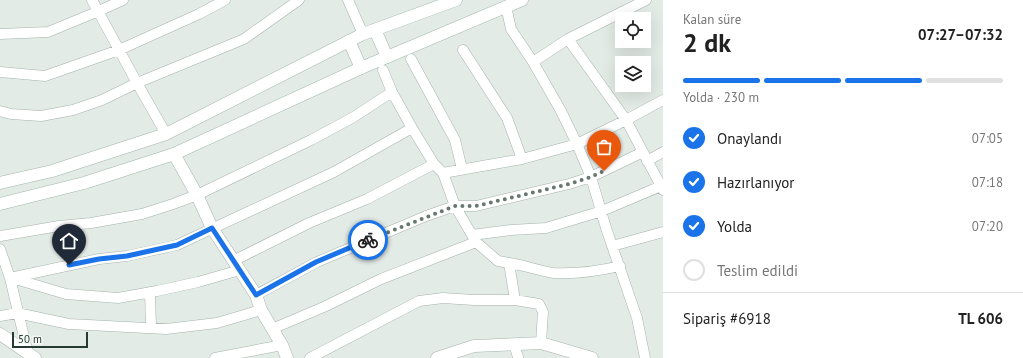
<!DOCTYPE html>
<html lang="tr">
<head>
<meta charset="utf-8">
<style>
	body { margin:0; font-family:"PT Sans",sans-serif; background:#f2f2f2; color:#222; height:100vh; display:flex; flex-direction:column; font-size:15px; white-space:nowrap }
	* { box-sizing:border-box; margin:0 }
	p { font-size:13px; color:#767676 }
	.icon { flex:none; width:22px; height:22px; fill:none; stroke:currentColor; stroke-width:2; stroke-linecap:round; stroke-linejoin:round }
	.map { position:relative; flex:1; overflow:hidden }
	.details { display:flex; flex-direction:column; background:#fff; width:360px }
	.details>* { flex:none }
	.buttons { position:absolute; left:615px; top:12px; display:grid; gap:8px }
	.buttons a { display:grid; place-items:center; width:36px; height:36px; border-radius:0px; background:#fff; box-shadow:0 4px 16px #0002; font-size:20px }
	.scale { position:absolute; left:12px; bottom:10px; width:76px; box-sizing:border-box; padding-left:4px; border:2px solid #243a32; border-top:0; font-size:11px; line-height:14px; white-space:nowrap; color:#243a32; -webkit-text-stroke:3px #f3f8f5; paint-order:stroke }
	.pin { position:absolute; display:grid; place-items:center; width:34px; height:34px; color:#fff; margin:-41px -17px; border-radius:50% 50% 50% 0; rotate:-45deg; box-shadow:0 0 4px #0007 }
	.pin .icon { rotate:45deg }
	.courier { position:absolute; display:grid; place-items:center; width:40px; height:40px; margin:-20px; border:3px solid #1a73e8; border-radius:50%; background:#fff; color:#222; box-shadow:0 1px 5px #0007 }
	.overview em { font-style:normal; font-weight:800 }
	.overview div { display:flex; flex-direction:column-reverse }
	.overview { display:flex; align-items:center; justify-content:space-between; height:68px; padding:0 20px }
	h1 { font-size:26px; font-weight:800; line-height:30px }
	.bar { display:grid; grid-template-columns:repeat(4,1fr); gap:6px 4px; align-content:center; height:48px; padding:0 20px }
	.bar i { height:5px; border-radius:3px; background:#e0e0e0 }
	.bar .current { background:#1a73e8 }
	.bar p { grid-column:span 4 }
	.line { display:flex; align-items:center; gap:10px; padding:0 20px; border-top:1px solid #e0e0e0 }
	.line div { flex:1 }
	ol { padding:0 20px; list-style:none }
	li { display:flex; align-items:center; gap:12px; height:44px }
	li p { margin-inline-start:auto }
	li .icon { padding:4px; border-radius:50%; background:#1a73e8; color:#fff; stroke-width:4 }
	li:last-child { color:#767676 }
	li i { width:22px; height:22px; border:2px solid #e0e0e0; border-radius:50% }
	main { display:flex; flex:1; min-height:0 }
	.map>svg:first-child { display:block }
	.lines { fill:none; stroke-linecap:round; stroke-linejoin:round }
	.minor-casing { stroke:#a6b2ac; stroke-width:11 }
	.tertiary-casing { stroke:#a6b2ac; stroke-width:13 }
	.secondary-casing { stroke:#a2b6ad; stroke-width:13 }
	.minor { stroke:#fff; stroke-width:10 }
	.tertiary { stroke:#fff; stroke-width:12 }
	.secondary { stroke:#fff; stroke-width:12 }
	.done { stroke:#677871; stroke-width:4; stroke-dasharray:0 7.2 }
	.route { stroke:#1a73e8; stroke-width:5 }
</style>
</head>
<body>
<main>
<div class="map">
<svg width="663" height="358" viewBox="0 0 663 358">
	<rect width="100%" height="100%" fill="#e3ebe6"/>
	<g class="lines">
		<defs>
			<path id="minor" d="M92,0l45,83 29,51
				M348,0l15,34
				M506,6l5,23 22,33 28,49 16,33 14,33 15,51 31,90 8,40
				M0,34l48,-2 51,-21 24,-11
				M568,39l58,81 37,70
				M463,50l44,68 15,41
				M411,59l44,81 7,29
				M533,62l35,-23 78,-39
				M383,70l9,22 20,36 22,36 9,9 12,33 21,36 22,19 11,2 6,37 24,4 4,8 -2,31
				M0,72l45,4 74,-26 80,-36 26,-14
				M0,111l11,3 30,2 32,-6 29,-10 35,-17 107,-44 55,-39
				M647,161l16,-9
				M443,173l79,-14 55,-15 49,-24 37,-20
				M472,235l39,-5 35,-2 56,-17 59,-25
				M0,236l59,-10 32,-3 51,-9 31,-10 24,-9 114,-55 41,-22 40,-26
				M612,246l51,-14
				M0,249l10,29 19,80
				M233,261l76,-38 58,-24 67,-35
				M509,263c15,2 30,8 45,10 22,1 45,-2 66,-7
				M10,278l89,-19 28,-3 50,-11 157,-73 78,-44
				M12,278l54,16 52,4 39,-7 41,-9 42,-12
				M150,292l1,36
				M256,295l61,-33 109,-46 29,-10h21l93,-22 22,-7 52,-25
				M0,316l17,-3 52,11 97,5 51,-6 44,-13
				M272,329l54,-23 55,-27 95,-37
				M514,344l4,13
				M215,358l67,-13
				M310,358l109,-57 24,-3 31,2h41"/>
			<path id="tertiary" d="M375,30l12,27
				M349,41l12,27
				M174,154l23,41 15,33 44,67 5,15 21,35 5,13
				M0,334l35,24
				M437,358l37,-12 67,-3 51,15"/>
			<path id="secondary" d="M0,183l52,-12 114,-37 197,-100 93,-34
				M0,204l84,-21 90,-29 187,-86 161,-68"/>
		</defs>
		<use href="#minor" class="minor-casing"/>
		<use href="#tertiary" class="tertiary-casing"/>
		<use href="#secondary" class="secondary-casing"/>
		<use href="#minor" class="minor"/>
		<use href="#tertiary" class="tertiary"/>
		<use href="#secondary" class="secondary"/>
	</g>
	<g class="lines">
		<path class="done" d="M368,240l87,-34h21l34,-8 59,-14 22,-7 13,-6"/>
		<path class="route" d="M69,265l30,-6 28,-3 50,-11 35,-17 44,67 60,-33 52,-22"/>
	</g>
</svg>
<div class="buttons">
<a><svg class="icon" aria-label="locate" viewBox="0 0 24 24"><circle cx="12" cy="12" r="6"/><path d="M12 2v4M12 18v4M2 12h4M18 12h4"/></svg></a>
<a><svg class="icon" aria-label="layers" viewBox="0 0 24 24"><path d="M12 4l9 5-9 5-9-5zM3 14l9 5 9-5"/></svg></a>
</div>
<div class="scale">50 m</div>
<div class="pin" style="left:604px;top:171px;background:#ea580c"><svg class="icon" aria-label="bag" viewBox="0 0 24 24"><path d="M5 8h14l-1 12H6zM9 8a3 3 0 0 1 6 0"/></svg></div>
<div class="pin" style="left:69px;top:265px;background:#1f2937"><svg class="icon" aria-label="home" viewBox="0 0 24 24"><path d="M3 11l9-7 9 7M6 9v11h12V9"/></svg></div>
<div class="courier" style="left:368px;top:240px"><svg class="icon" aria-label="bike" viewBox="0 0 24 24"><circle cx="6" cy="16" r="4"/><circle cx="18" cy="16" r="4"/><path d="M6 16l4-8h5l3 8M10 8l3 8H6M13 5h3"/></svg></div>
</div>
<section class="details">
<div class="overview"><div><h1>2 dk</h1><p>Kalan süre</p></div><em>07:27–07:32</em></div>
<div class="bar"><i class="current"></i><i class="current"></i><i class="current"></i><i></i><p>Yolda · 230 m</p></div>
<ol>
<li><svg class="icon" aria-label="check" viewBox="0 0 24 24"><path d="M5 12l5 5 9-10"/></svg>Onaylandı<p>07:05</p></li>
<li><svg class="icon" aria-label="check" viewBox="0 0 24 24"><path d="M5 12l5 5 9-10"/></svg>Hazırlanıyor<p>07:18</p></li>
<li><svg class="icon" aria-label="check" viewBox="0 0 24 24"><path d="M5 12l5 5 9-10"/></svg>Yolda<p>07:20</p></li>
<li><i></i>Teslim edildi</li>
</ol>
<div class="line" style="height:52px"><div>Sipariş #6918</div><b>TL 606</b></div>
</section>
</main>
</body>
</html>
